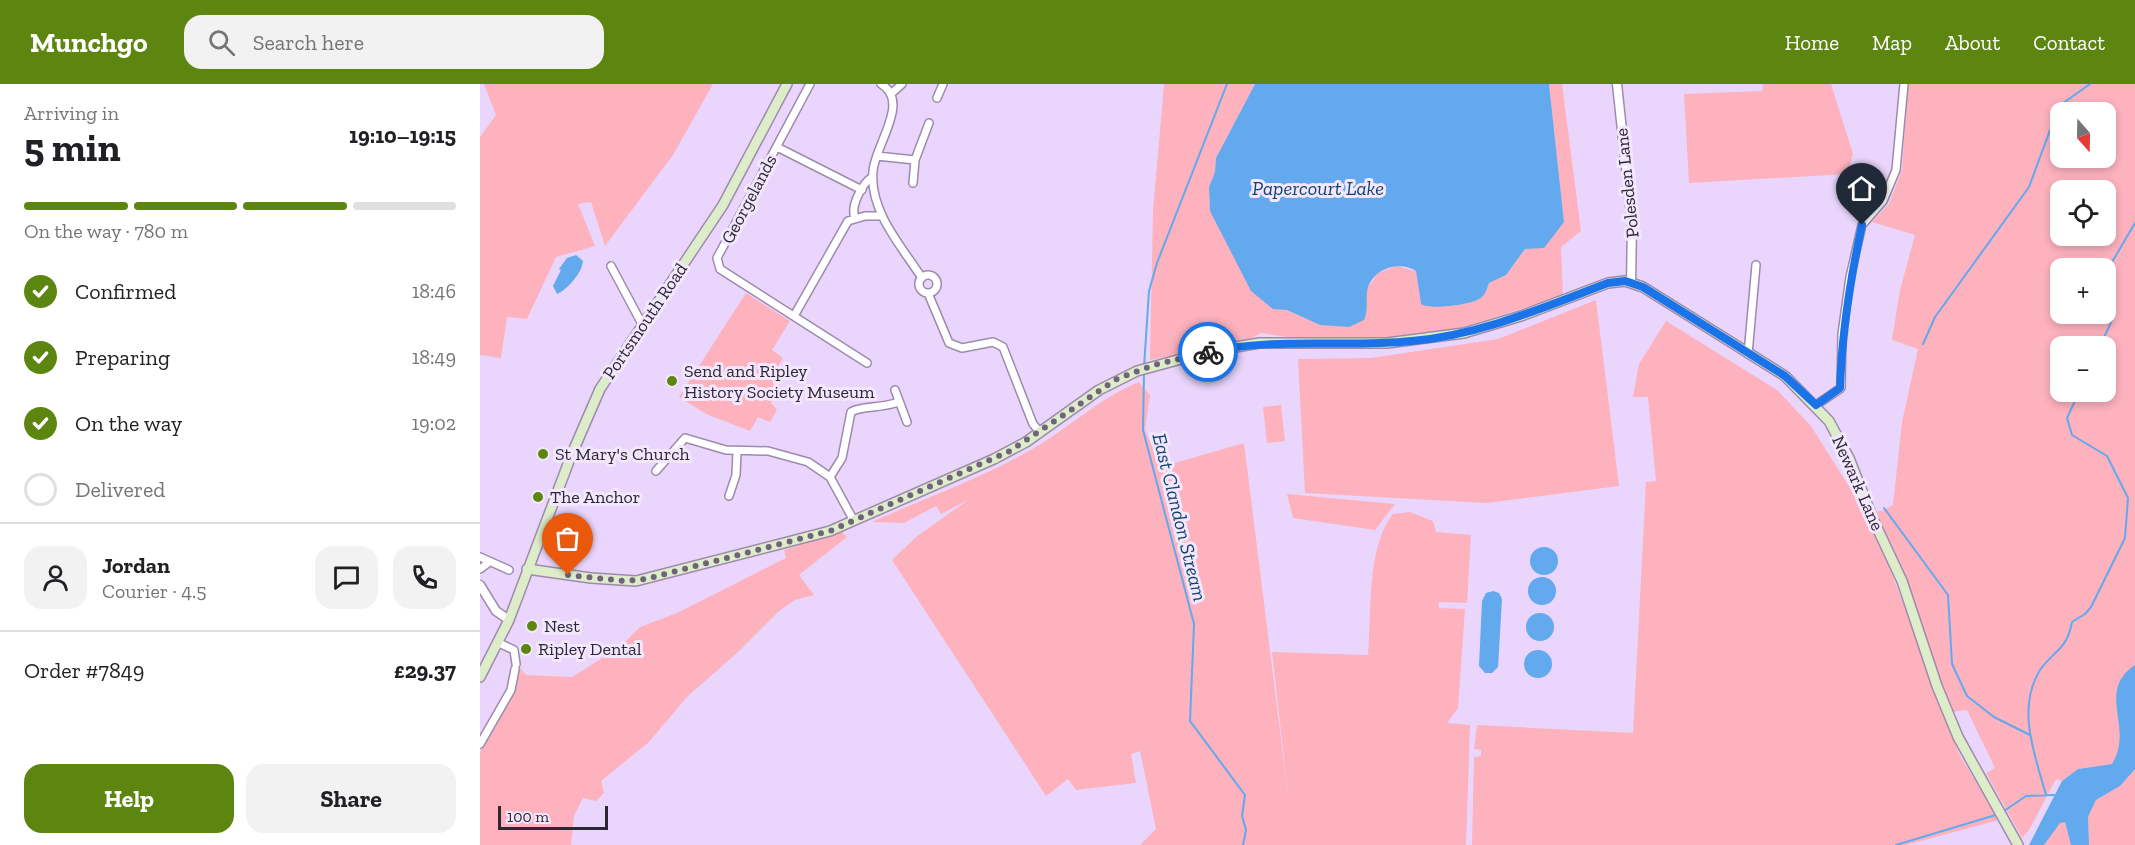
<!DOCTYPE html>
<html lang="en">
<head>
<meta charset="utf-8">
<style>
	body { margin:0; font-family:"Zilla Slab",serif; background:#f2f2f2; color:#202124; height:100vh; display:flex; flex-direction:column; font-size:22px; white-space:nowrap }
	* { box-sizing:border-box; margin:0 }
	p { font-size:20px; color:#757577 }
	.icon { flex:none; width:33px; height:33px; fill:none; stroke:currentColor; stroke-width:2; stroke-linecap:round; stroke-linejoin:round }
	.map { position:relative; flex:1; overflow:hidden }
	.details { display:flex; flex-direction:column; background:#fff; width:480px }
	.details>* { flex:none }
	.needle { width:39px; rotate:160deg }
	.fabs { position:absolute; left:1570px; top:18px; display:grid; gap:12px }
	.fabs a { display:grid; place-items:center; width:66px; height:66px; border-radius:12px; background:#fff; box-shadow:0 3px 9px #0003; font-size:30px }
	.scale { position:absolute; left:18px; bottom:15px; width:110px; box-sizing:border-box; padding-left:6px; border:3px solid #2d2634; border-top:0; font-size:16px; line-height:21px; white-space:nowrap; color:#2d2634; -webkit-text-stroke:4px #f3e7fe; paint-order:stroke }
	.pin { position:absolute; display:grid; place-items:center; width:51px; height:51px; color:#fff; margin:-62px -26px; border-radius:50% 50% 50% 0; rotate:-45deg; box-shadow:0 0 6px #0007 }
	.pin .icon { rotate:45deg }
	.courier { position:absolute; display:grid; place-items:center; width:60px; height:60px; margin:-30px; border:4px solid #1a73e8; border-radius:50%; background:#fff; color:#222; box-shadow:0 2px 8px #0007 }
	.summary em { font-style:normal; font-weight:700 }
	.summary div { display:flex; flex-direction:column-reverse }
	.summary { display:flex; align-items:center; justify-content:space-between; height:102px; padding:0 24px }
	h1 { font-size:39px; font-weight:700; line-height:45px }
	.bar { display:grid; grid-template-columns:repeat(4,1fr); gap:9px 6px; align-content:center; height:72px; padding:0 24px }
	.bar i { height:8px; border-radius:4px; background:#e0e0e0 }
	.bar .active { background:#5d8611 }
	.bar p { grid-column:span 4 }
	.line { display:flex; align-items:center; gap:15px; padding:0 24px; border-top:2px solid #e0e0e0 }
	.line div { flex:1 }
	.round { display:grid; place-items:center; flex:none; width:63px; height:63px; border-radius:18px; background:#f2f2f2 }
	ol { padding:0 24px; list-style:none }
	li { display:flex; align-items:center; gap:18px; height:66px }
	li p { margin-inline-start:auto }
	li .icon { padding:6px; border-radius:50%; background:#5d8611; color:#fff; stroke-width:4 }
	li:last-child { color:#757577 }
	li i { width:33px; height:33px; border:3px solid #e0e0e0; border-radius:50% }
	.primary-button { display:flex; gap:12px; margin-top:auto; padding:12px 24px }
	.primary-button a { flex:1; height:69px; border-radius:18px; background:#5d8611; color:#fff; font-size:24px; font-weight:700; line-height:69px; text-align:center }
	.primary-button a+a { background:#f2f2f2; color:#202124 }
	header { display:flex; align-items:center; gap:36px; box-sizing:border-box; height:84px; padding:0 30px; background:#5d8611; color:#fff }
	header strong { font-size:28px }
	nav { display:flex; gap:33px; margin-inline-start:auto; font-size:21px }
	.search { width:420px; height:54px; background:#f2f2f2; display:flex; align-items:center; gap:15px; box-sizing:border-box; padding:0 21px; border-radius:18px; color:#757577; font-size:22px }
	main { display:flex; flex:1; min-height:0 }
	.map>svg:first-child { display:block }
	.green { fill:#fdb2be; fill-rule:evenodd }
	.water { fill:#62a9ed }
	.lines { fill:none; stroke-linecap:round; stroke-linejoin:round }
	.stream { stroke:#62a9ed; stroke-width:2 }
	.minor-casing { stroke:#9d8aad; stroke-width:10 }
	.tertiary-casing { stroke:#9d8aad; stroke-width:11 }
	.secondary-casing { stroke:#9d8aad; stroke-width:12 }
	.minor { stroke:#fff; stroke-width:7 }
	.tertiary { stroke:#fff; stroke-width:8 }
	.secondary { stroke:#deedc9; stroke-width:9 }
	.done { stroke:#6f647a; stroke-width:6; stroke-dasharray:0 10.8 }
	.route { stroke:#1a73e8; stroke-width:8 }
	.poi-dot { fill:#5d8611; stroke:#f3e7fe; stroke-width:2 }
	.labels { text-anchor:middle; dominant-baseline:central; stroke-width:6; stroke-linejoin:round; paint-order:stroke }
	.street-label { font-size:18px; fill:#2d2634; stroke:#f3e7fe }
	.poi-label { font-size:18px; fill:#2d2634; stroke:#f3e7fe; text-anchor:start }
	.water-label { font-size:20px; font-style:italic; fill:#10446f; stroke:#f3e7fe }
</style>
</head>
<body>
<header>
<strong>Munchgo</strong>
<div class="search"><svg class="icon" aria-label="search" viewBox="0 0 24 24"><circle cx="10" cy="10" r="6"/><path d="M15 15l6 6"/></svg>Search here</div>
<nav><a>Home</a><a>Map</a><a>About</a><a>Contact</a></nav>
</header>
<main>
<section class="details">
<div class="summary"><div><h1>5 min</h1><p>Arriving in</p></div><em>19:10–19:15</em></div>
<div class="bar"><i class="active"></i><i class="active"></i><i class="active"></i><i></i><p>On the way · 780 m</p></div>
<ol>
<li><svg class="icon" aria-label="check" viewBox="0 0 24 24"><path d="M5 12l5 5 9-10"/></svg>Confirmed<p>18:46</p></li>
<li><svg class="icon" aria-label="check" viewBox="0 0 24 24"><path d="M5 12l5 5 9-10"/></svg>Preparing<p>18:49</p></li>
<li><svg class="icon" aria-label="check" viewBox="0 0 24 24"><path d="M5 12l5 5 9-10"/></svg>On the way<p>19:02</p></li>
<li><i></i>Delivered</li>
</ol>
<div class="line" style="height:108px"><a class="round"><svg class="icon" aria-label="person" viewBox="0 0 24 24"><circle cx="12" cy="8" r="4"/><path d="M4 21q1-7 8-7t8 7"/></svg></a><div><b>Jordan</b><p>Courier · 4.5</p></div><a class="round"><svg class="icon" aria-label="chat" viewBox="0 0 24 24"><path d="M4 5h16v11H9l-5 4z"/></svg></a><a class="round"><svg class="icon" aria-label="phone" viewBox="0 0 24 24"><path d="M5 4h4l2 5-3 2q2 4 5 5l2-3 5 2v4C11 20 4 13 5 4z"/></svg></a></div>
<div class="line" style="height:78px"><div>Order #7849</div><b>£29.37</b></div>
<div class="primary-button"><a>Help</a><a>Share</a></div>
</section>
<div class="map">
<svg width="1655" height="761" viewBox="0 0 1655 761">
	<rect width="100%" height="100%" fill="#ead6fc"/>
	<path class="green" d="M4,0h229l-40,71 -68,91 -14,-44 -13,2 17,42 -39,11 -29,62 -20,-2 -6,41 -21,-3v-218l16,-22z
		M684,0h91l-39,74 -1,14 -6,15 1,24 77,99 33,15 48,-38 10,-14 18,-7 20,5 5,33 64,-11 4,-10 17,-8 19,-26 39,-27 -15,-138h13l19,147 -20,16 2,49 -120,37 -60,5h-90l-32,-5 -15,8 -96,19 3,-149z
		M1283,0h68l22,70 -6,20 -158,9 -5,-89 78,-3z
		M1428,0h227v581l-16,19 -1,20 6,25 -2,22 -10,13 -34,5 -16,12 -6,-2 -27,51 -7,8 -36,-65 9,-5 -28,-58 -16,2 -36,-105 -43,-95 12,-2 9,-5 9,-83 16,-73 -26,-9 8,-50 15,-55 -43,-13 17,-18 13,-34zM1581,28h45v46h-45zM1581,106h45v46h-45zM1581,184h45v46h-45zM1581,262h45v46h-45z
		M266,209l44,28 -18,29 11,8 -11,19 9,6 -10,20 6,7 -7,12 -12,-5 -8,14 -44,-17 -27,-17z
		M1116,216l23,186 -133,17 -181,-10 -7,-134 73,-1 127,-19z
		M1186,237l111,69 34,36 39,62 33,62 76,204 40,66 -93,25h-434l2,-88 7,-1v-6l-7,-1 3,-24 156,8 13,-251 10,-1 -8,-84h-15l6,-33z
		M659,298l11,13 -5,35 16,37 83,-24 45,360 -17,-151 96,3c4,-43 -2,-107 25,-141l17,-2 23,9 3,11 35,3 -4,68 -28,-1v6l26,1 -7,99 -11,15 23,2 -4,120h-326l16,-16 -16,-78 -9,3 5,29 -60,7 -8,-11 -22,17 -154,-236 24,-23 52,-37 -27,14 -5,-8 -32,17 -32,-1c59,-27 123,-48 178,-84 30,-20 55,-42 89,-56z
		M801,321l4,36 -18,2 -4,-36z
		M807,410l108,10 -20,26 -82,-12z
		M362,448l5,5 -48,38 15,20 -19,5 -16,11 -42,42 -49,43 -40,47 -47,38 3,12 -8,8 -13,-3 -9,18 -3,29h-91v-93l34,-69 3,-14 3,-1 6,7 46,2 49,-31 19,-19 37,-14 109,-55 -2,-8z
		M1655,685v76h-46l-1,-28 8,-17 24,-14z
		M1580,738h5l6,23h-27z"/>
	<path class="water" d="M775,0h294l15,138 -20,26 -19,1 -19,26 -17,8c-2,6 -4,13 -10,16 -10,6 -49,11 -58,5l-5,-33c-15,-10 -41,-4 -48,16 -3,10 1,22 -4,33l-15,7 -29,-2 -33,-15 -14,-1 -22,-18 -41,-80 -1,-24 6,-15 1,-14z
		M96,171l7,6c-1,12 -16,29 -26,33l-4,-8 8,-16 -2,-1 8,-11z
		M1050 477a14 14 0 1 1 28 0a14 14 0 1 1-28 0Z
		M1048 507a14 14 0 1 1 28 0a14 14 0 1 1-28 0Z
		M1013,507l6,2 3,6 -4,68 -6,6h-7l-6,-7 3,-65 4,-8z
		M1046 543a14 14 0 1 1 28 0a14 14 0 1 1-28 0Z
		M1044 580a14 14 0 1 1 28 0a14 14 0 1 1-28 0Z
		M1655,581v104l-15,17 -24,14 -8,17 1,28h-18l-6,-23 -5,1 -16,22h-15l33,-64 16,-12 34,-5c23,-37 -17,-72 23,-99z"/>
	<g class="lines">
		<path class="stream" d="M1443,260l12,-27 94,-130 30,-81 31,-22
			M1620,262l14,-30 -2,-54 23,-39
			M664,283l5,-76 8,-28 70,-179
			M664,288l-1,58 51,194 -4,97 55,74 -3,21 4,14 -3,15
			M1404,424l64,87 4,69 15,32 27,21 36,18
			M1566,711c-11,-40 -30,-86 -6,-125 14,-20 27,-20 32,-48l13,-8 6,-7 34,-69 3,-40 -21,-42 -35,-21 -5,-17 12,-26
			M1524,727l22,-15 28,-1
			M1416,761l103,-31"/>
		<defs>
			<path id="minor" d="M330,0l-93,174 3,11 147,94
				M401,0c30,17 -6,61 -8,87 -4,40 29,76 49,107
				M412,9l10,-9
				M457,14l6,-14
				M297,63l85,43
				M397,72l38,4
				M433,99l2,-23 14,-37
				M375,134c-5,-12 7,-34 17,-41
				M131,182l31,58
				M439 200a9 9 0 1 1 18 0a9 9 0 1 1-18 0Z
				M448,209l21,50 13,5 31,-6 10,5 30,77 7,8
				M314,232l54,-95 17,-5h17
				M1268,270l8,-89
				M415,306l12,32
				M1336,321l25,-17 1,-54 8,-57 12,-52 21,-24 13,-31 8,-86
				M176,387l29,-33 41,12 42,1 40,11 22,15 24,44
				M350,393l12,-19 9,-46c11,-7 30,-3 47,-10
				M249,412l7,-21 1,-23
				M0,473l29,13
				M0,485l8,-6
				M19,559l15,7 2,14
				M0,660l31,-54 4,-21"/>
			<path id="tertiary" d="M1137,0l15,139 -1,60
				M0,501l16,26 13,9"/>
			<path id="secondary" d="M47,485l64,9 45,3 144,-37 50,-13 164,-72 32,-17 73,-52 38,-19 70,-19 52,-9h128l77,-10 57,-17 87,-33 17,-2 18,6 142,89 44,45 20,37 23,59 30,64 35,105 21,51 60,108
				M0,593l29,-57 62,-164 29,-67 123,-184 64,-121"/>
		</defs>
		<use href="#minor" class="minor-casing"/>
		<use href="#tertiary" class="tertiary-casing"/>
		<use href="#secondary" class="secondary-casing"/>
		<use href="#minor" class="minor"/>
		<use href="#tertiary" class="tertiary"/>
		<use href="#secondary" class="secondary"/>
	</g>
	<g class="lines">
		<path class="done" d="M88,491l57,6 21,-2 184,-48 180,-80 107,-72 37,-14 54,-13"/>
		<path class="route" d="M728,268c67,-15 136,-4 204,-11 69,-6 132,-34 196,-58l17,-2 18,6 142,89 31,29 24,-17c2,-56 10,-108 22,-163"/>
	</g>
	<g class="poi-dot">
		<circle cx="192" cy="297" r="6"/>
		<circle cx="63" cy="370" r="6"/>
		<circle cx="58" cy="413" r="6"/>
		<circle cx="52" cy="542" r="6"/>
		<circle cx="46" cy="565" r="6"/>
	</g>
	<g class="labels">
		<g class="street-label">
			<text transform="translate(1147 99) rotate(-96)">Polesden Lane</text>
			<text transform="translate(269 115) rotate(-62)">Georgelands</text>
			<text transform="translate(165 237) rotate(-56)">Portsmouth Road</text>
			<text transform="translate(1378 399) rotate(66)">Newark Lane</text>
		</g>
		<g class="poi-label">
			<text x="204" y="287">Send and Ripley<tspan x="204" dy="21">History Society Museum</tspan></text>
			<text x="75" y="370">St Mary's Church</text>
			<text x="70" y="413">The Anchor</text>
			<text x="64" y="542">Nest</text>
			<text x="58" y="565">Ripley Dental</text>
		</g>
		<g class="water-label">
			<text x="838" y="104">Papercourt Lake</text>
			<text transform="translate(700 433) rotate(76)">East Clandon Stream</text>
		</g>
	</g>
</svg>
<div class="fabs">
<a><svg class="needle" viewBox="-14 -14 28 28"><path d="M0-13l5 13h-10z" fill="#e53935"/><path d="M0 13l5-13h-10z" fill="#757577"/></svg></a>
<a><svg class="icon" aria-label="locate" viewBox="0 0 24 24"><circle cx="12" cy="12" r="6"/><path d="M12 2v4M12 18v4M2 12h4M18 12h4"/></svg></a>
<a>+</a>
<a>−</a>
</div>
<div class="scale">100 m</div>
<div class="pin" style="left:88px;top:491px;background:#ea580c"><svg class="icon" aria-label="bag" viewBox="0 0 24 24"><path d="M5 8h14l-1 12H6zM9 8a3 3 0 0 1 6 0"/></svg></div>
<div class="pin" style="left:1382px;top:141px;background:#1f2937"><svg class="icon" aria-label="home" viewBox="0 0 24 24"><path d="M3 11l9-7 9 7M6 9v11h12V9"/></svg></div>
<div class="courier" style="left:728px;top:268px"><svg class="icon" aria-label="bike" viewBox="0 0 24 24"><circle cx="6" cy="16" r="4"/><circle cx="18" cy="16" r="4"/><path d="M6 16l4-8h5l3 8M10 8l3 8H6M13 5h3"/></svg></div>
</div>
</main>
</body>
</html>
